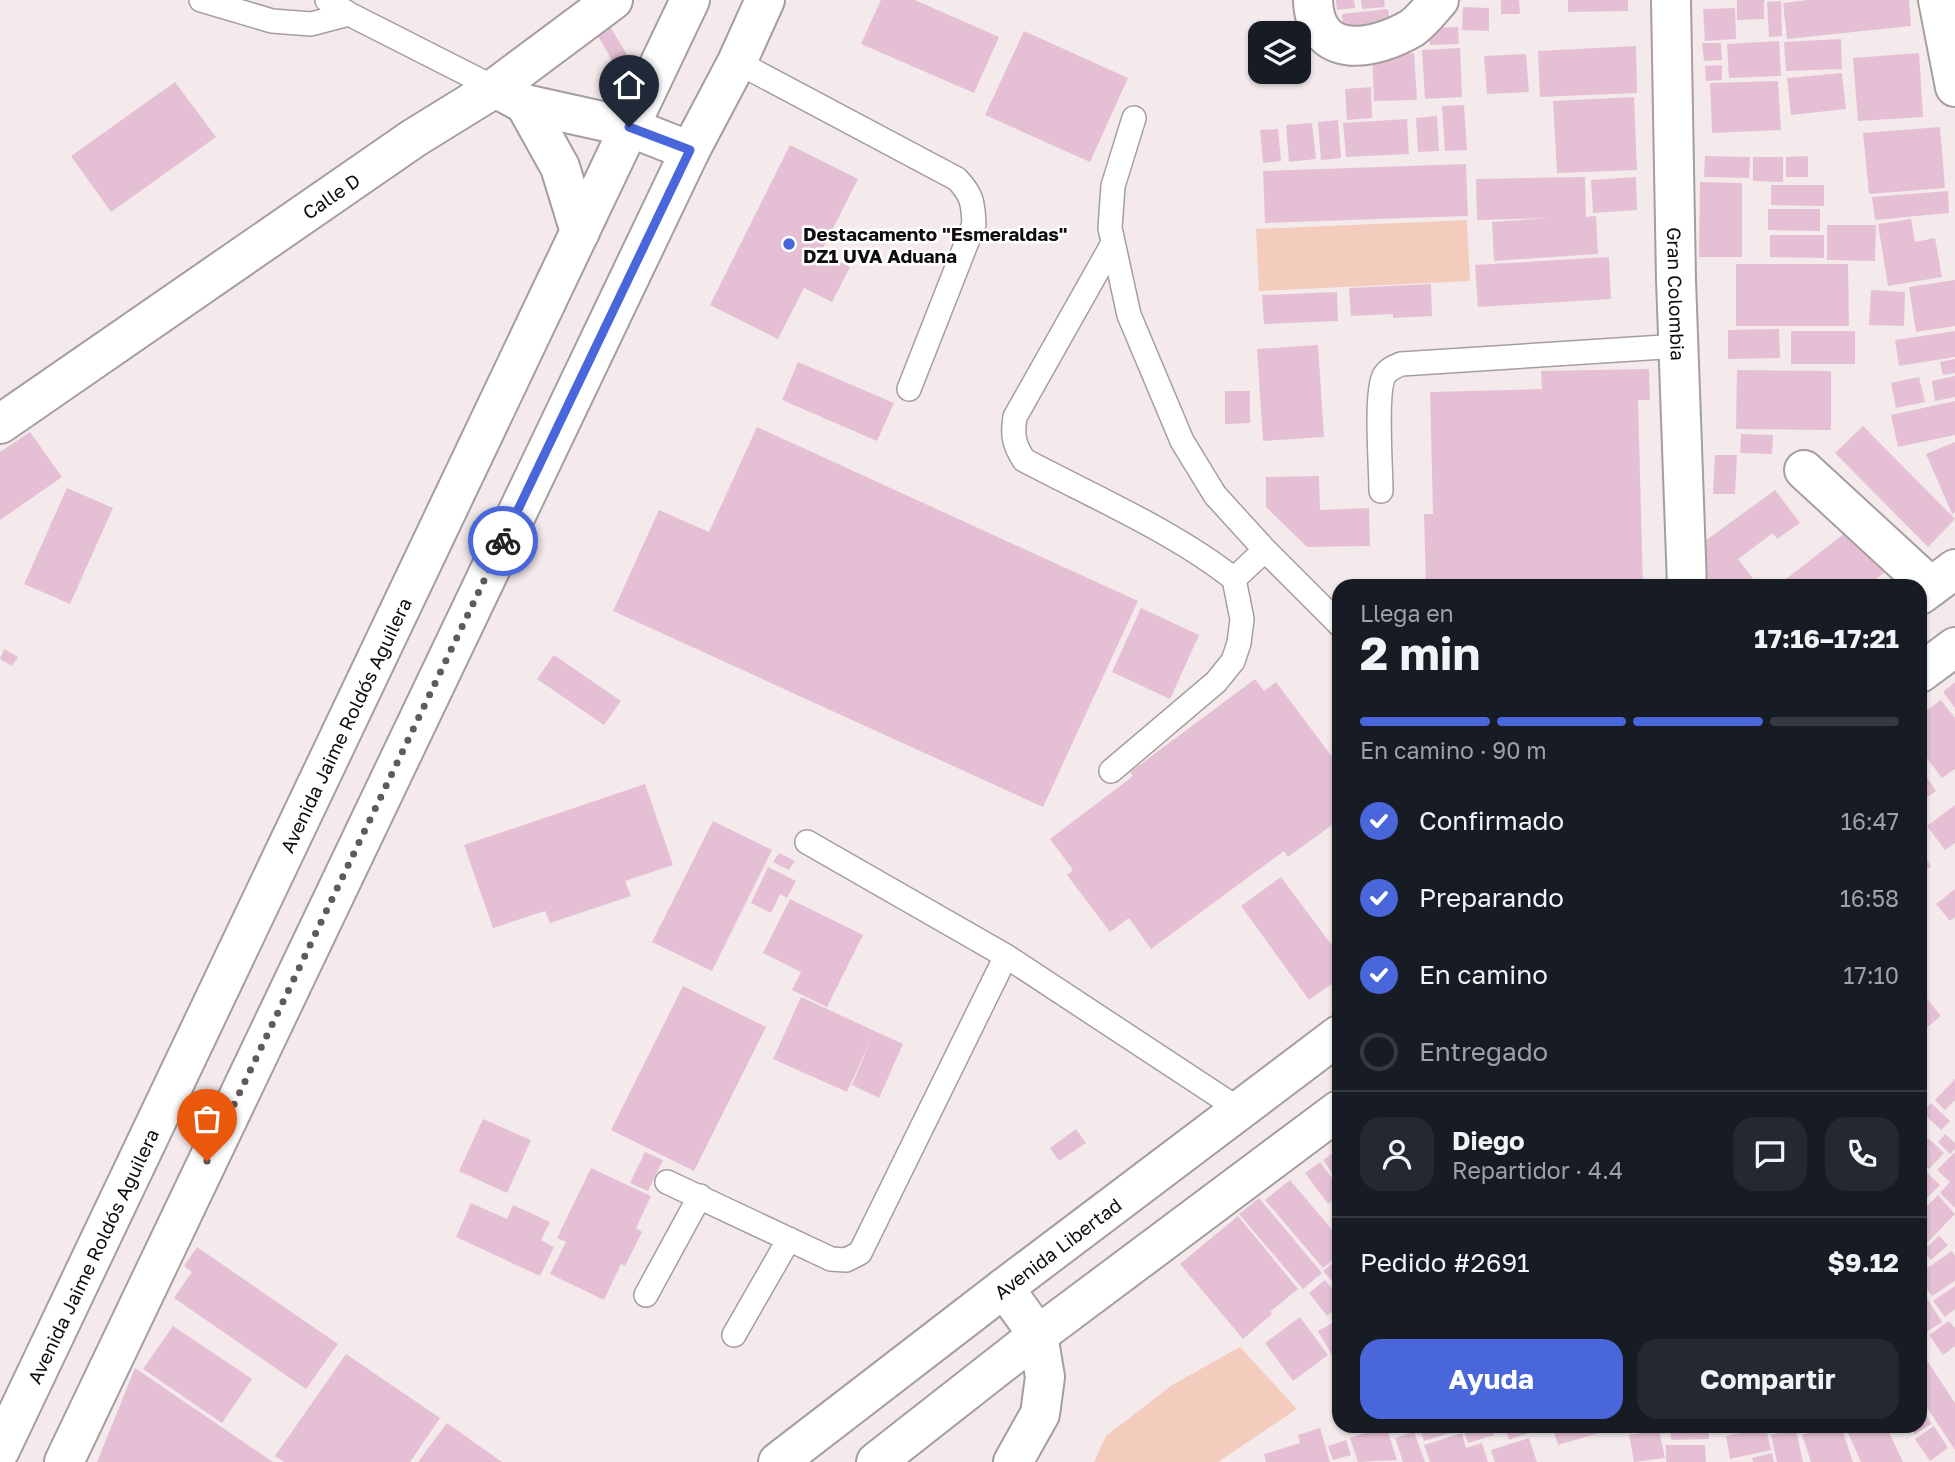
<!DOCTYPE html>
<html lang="es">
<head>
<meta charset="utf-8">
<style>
	body { margin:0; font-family:"Golos Text",sans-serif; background:#242831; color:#f1f3f6; height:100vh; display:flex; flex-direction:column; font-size:26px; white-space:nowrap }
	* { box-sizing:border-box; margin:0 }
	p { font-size:23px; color:#9ea1a6 }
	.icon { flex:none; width:38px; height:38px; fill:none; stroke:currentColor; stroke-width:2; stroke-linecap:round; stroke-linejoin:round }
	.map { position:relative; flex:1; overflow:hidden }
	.sheet { position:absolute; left:1332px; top:579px; width:595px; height:854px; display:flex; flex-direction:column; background:#171b24; border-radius:21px; box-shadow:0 2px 5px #0004 }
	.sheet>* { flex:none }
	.buttons { position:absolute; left:1248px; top:21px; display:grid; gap:14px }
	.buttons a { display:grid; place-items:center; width:63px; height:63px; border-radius:14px; background:#171b24; box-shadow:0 2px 5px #0004; font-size:35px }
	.pin { position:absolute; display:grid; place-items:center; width:60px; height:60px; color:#fff; margin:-72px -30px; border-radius:50% 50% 50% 0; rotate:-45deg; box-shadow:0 0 7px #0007 }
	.pin .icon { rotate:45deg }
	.courier { position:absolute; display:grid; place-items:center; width:70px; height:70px; margin:-35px; border:5px solid #4967db; border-radius:50%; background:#fff; color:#222; box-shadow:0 2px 9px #0007 }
	.headline em { font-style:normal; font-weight:700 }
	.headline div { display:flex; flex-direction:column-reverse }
	.headline { display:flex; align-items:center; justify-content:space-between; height:119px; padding:0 28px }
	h1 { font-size:46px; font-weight:700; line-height:52px }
	.bar { display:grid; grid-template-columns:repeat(4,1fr); gap:10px 7px; align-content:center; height:84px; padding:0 28px }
	.bar i { height:9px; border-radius:5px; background:#363941 }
	.bar .current { background:#4967db }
	.bar p { grid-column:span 4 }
	.line { display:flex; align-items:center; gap:18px; padding:0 28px; border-top:2px solid #363941 }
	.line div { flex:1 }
	.round { display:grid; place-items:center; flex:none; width:74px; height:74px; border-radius:21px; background:#242831 }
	ol { padding:0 28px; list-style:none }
	li { display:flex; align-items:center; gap:21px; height:77px }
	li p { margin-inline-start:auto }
	li .icon { padding:7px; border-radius:50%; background:#4967db; color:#fff; stroke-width:4 }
	li:last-child { color:#9ea1a6 }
	li i { width:38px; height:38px; border:4px solid #363941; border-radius:50% }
	.button { display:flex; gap:14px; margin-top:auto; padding:14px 28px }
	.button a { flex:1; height:80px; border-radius:21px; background:#4967db; color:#fff; font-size:28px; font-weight:700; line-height:80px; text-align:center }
	.button a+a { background:#242831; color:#f1f3f6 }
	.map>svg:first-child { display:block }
	.green { fill:#f3ccbd }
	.building { fill:#e5c0d4 }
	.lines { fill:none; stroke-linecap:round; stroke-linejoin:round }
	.lane-casing { stroke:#a69d9f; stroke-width:26 }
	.street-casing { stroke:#a69d9f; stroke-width:42 }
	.secondary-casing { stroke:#a69d9f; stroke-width:42 }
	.lane { stroke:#fff; stroke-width:23 }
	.street { stroke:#fff; stroke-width:38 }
	.secondary { stroke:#fff; stroke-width:38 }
	.done { stroke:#605a5c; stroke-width:7; stroke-dasharray:0 12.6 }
	.route { stroke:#4967db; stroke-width:9 }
	.poi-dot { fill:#4967db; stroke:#fff; stroke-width:2.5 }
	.labels { text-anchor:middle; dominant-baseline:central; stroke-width:5; stroke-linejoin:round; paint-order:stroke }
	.street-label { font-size:19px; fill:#100d0e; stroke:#fff }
	.poi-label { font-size:19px; font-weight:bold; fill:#100d0e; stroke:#fff; text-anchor:start }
</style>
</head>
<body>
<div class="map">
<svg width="1955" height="1462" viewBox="0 0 1955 1462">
	<rect width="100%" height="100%" fill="#f4eaec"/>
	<path class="green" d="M1467,220l3,61 -211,10 -3,-62z
		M1240,1347l57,62 -79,53h-124l12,-26 66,-51z"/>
	<path class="building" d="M881,0h34l84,37 -25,56 -113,-49z
		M1336,0h18l1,8 -18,2z
		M1361,0h23l1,7 -23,2z
		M1501,0h18l1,14h-19z
		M1568,0h60v11l-60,1z
		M1737,0h27v19l-27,1z
		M1808,0h101l2,26 -124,13 -4,-36z
		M1781,1l1,35 -13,1 -2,-35z
		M1463,7l26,1v23l-27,-1z
		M1735,8l1,31 -31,2 -2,-32z
		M1388,9l2,16 -47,5 -1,-16z
		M603,15l29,48 -14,8 -28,-49z
		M1458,27l1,17 -29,1v-17z
		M1024,31l104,47 -38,84 -105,-47z
		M1841,39l1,30 -56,2 -2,-29z
		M1779,41l2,35 -52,2 -2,-34z
		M1702,43h19l1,17 -18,1z
		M1636,46l1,47 -97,4 -2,-46z
		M1460,48l2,49 -37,2 -3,-49z
		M1414,53l3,47 -43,1 -2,-46z
		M1919,53l4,64 -65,4 -5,-63z
		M1526,54l3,38 -42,2 -3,-38z
		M1722,65v15l-16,1 -1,-15z
		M1842,73l4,36 -55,6 -4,-37z
		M1778,81l3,49 -69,3 -2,-50z
		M175,82l41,55 -105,75 -40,-56z
		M1371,87l1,31 -25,2 -2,-31z
		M1634,97l3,73 -80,3 -4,-72z
		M1464,105l3,45 -22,1 -3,-45z
		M1437,116l2,35 -21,1 -2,-34z
		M1407,119l2,35 -63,3 -3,-34z
		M1338,120l3,38 -20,2 -3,-38z
		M1312,123l4,36 -27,3 -3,-37z
		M1940,127l5,61 -76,6 -6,-61z
		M1278,129l3,32 -18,2 -3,-33z
		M790,145l68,34 -37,73 29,15 -18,35 -28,-14 -26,51 -68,-34z
		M1705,156l45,1 -1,21 -45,-1z
		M1808,156v21h-22v-20z
		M1753,157h30v25l-30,-1z
		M1466,164l2,52 -203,7 -2,-52z
		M1585,177l1,40 10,-1 2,38 -104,7 -2,-39 58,-4 -73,2 -1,-41z
		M1636,177l1,33 -44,3 -2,-33z
		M1700,182l42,1v74h-43z
		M1771,185h53v21l-53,-1z
		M1948,191l1,22 -74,7 -3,-23z
		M1768,209h52v22l-52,-1z
		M1911,219l4,23 20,-4 7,39 -54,9 -10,-62z
		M1827,225h49l-1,36 -48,-1z
		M1770,235h54v23l-54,-1z
		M1609,257l2,42 -133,8 -3,-42z
		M1736,264h112l1,62h-113z
		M1955,280v46l-39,6 -7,-45z
		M1431,284l1,32 -39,2v-4l-42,2 -2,-28z
		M1871,290l34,2 -1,34 -35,-1z
		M1337,292l1,29 -74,3 -2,-29z
		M1779,329l1,29 -52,1v-29z
		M1791,331h64v33h-64z
		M1955,331v26l-56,9 -4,-26z
		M1318,345l6,92 -61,4 -6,-92z
		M1955,359v14l-12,2 -3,-13z
		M798,362l96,41 -17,38 -95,-41z
		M1649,369l1,31h-12l5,186h-217l-2,-72h9l-3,-122 112,-3 -1,-18z
		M1737,370l94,1v59l-95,-1z
		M1955,376v21l-20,4 -3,-20z
		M1919,377l6,25 -29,6 -5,-25z
		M1225,391h25v32l-25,1z
		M1955,401v34l-57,12 -7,-32z
		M1863,426l92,93 -27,28 -93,-94z
		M757,427l381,174 -95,206 -430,-196 46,-101 50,22z
		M30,432l32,45 -62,43v-68z
		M1741,434l32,1 -1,19 -32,-1z
		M1955,442v70l-3,2 -26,-60z
		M1715,455h22l-2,39h-22z
		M1319,476l1,34 49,-2 1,38 -63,1 -41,-40v-30z
		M67,488l46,20 -43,96 -46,-20z
		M1775,490l25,33 -23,16 -4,-6 -35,26 20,26 -43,1 -25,-34z
		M1854,526l34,44 -22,16h-89z
		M1141,608l58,27 -29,64 -58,-27z
		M4,649l14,8 -6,9 -12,-7z
		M554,655l67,46 -17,24 -67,-46z
		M1255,679l9,12 12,-9 63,84v54l-51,37 -4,-6 -133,98 -22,-31 -19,14 -43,-57 6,-5 -23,-31 83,-63 -3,-4z
		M1955,682v26l-12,-16z
		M1941,700l14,18v51l-13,9 -22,-29v-34z
		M1920,767l16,24 -16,11z
		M645,784l28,81 -48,16 6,15 -81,27 -5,-12 -52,17 -29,-83z
		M1955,805v38l-10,7 -18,-24z
		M713,821l59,29 -60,121 -60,-29z
		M1920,850l11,16 -11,8z
		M779,853l16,8 -6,9 -16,-8z
		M768,867l28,14 -9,17 -7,-4 -9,19 -20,-10z
		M1281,877l58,78v24l-30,21 -68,-94z
		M1955,889v28l-5,4 -14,-17z
		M790,899l73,36 -36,72 -35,-17 9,-18 -38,-19z
		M683,986l83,41 -72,144 -83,-41z
		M1920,990l21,26 -21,17z
		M801,997l102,47 -24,54 -27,-13 20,-48 -25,55 -74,-33z
		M1955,1079v21l-10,10 -10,-10z
		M1931,1103l19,18 -9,9 -19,-18z
		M483,1119l48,21 -24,53 -48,-22z
		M1076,1129l10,14 -27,18 -9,-13z
		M1945,1134l10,9v6l-5,5 -12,-12z
		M1928,1138l16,15 -15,16 -9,-9v-13z
		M645,1152l18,8 -15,31 -18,-8z
		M1955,1152v56l-15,-15 10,-11 -13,-12z
		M1333,1153l6,8v22l-16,-23z
		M1320,1162l19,26v8l-11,8 -23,-31z
		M1920,1166l20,19 -14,14 -6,-6z
		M591,1168l60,28 -15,32 6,4 -17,34 -4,-2 -17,36 -54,-26 16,-32 -9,-4z
		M1290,1180l49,58v17l-16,13 -58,-68z
		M1938,1195l17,19 -29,30 -6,-6v-25z
		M1259,1198l63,75 -19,16 -64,-75z
		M471,1203l36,16 6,-14 37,17 -9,18 13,7 -14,29 -84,-39z
		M1238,1216l60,73 -28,23 2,2 -29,25 -63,-75z
		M1939,1236l9,9 -17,15 -8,-9z
		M197,1247l141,97 -32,45 -132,-91 18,-26 -8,-6z
		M1952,1251l3,5v25l-23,15 -12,-18v-5z
		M1339,1258v31l-16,-18z
		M1325,1280l14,17v10l-12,9 -18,-23z
		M1955,1286v23l-10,8 -12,-16z
		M1923,1292l19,30 -22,14v-42z
		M1300,1317l28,38 -35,26 -28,-38z
		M1339,1319v44l-2,1 -19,-33z
		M1949,1321l6,7v18l-12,9 -14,-20z
		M173,1326l79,53 -30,44 -79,-54z
		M1920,1350l35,53v47l-35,-53z
		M346,1354l94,64 -30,44h-126l-9,-6z
		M135,1368l138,94h-176z
		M1920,1406l12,18 -17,10 -5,-8h10z
		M447,1423l55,39h-84z
		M1386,1426l11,34 -39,2 -8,-24z
		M1419,1426h40l1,4 -36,11z
		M1462,1426h29l3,9 -26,8z
		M1505,1426h30l1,4 -27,10z
		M1552,1426h67v1l-61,18z
		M1670,1426h39v13l-38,1z
		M1829,1426h12l12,36h-42l-9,-27z
		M1845,1426h41l17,36h-42z
		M1934,1426l14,22 -18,13 -15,-22z
		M1320,1428l10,34h-64l-2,-8 36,-11 -2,-8z
		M1766,1428l5,22 -41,9 -4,-23z
		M1796,1429l7,33h-26l-6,-27z
		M1659,1430l6,28 -31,4 -5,-27z
		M1414,1432l11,30h-22l-8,-24z
		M1462,1433l4,15 16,-5 6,19h-58l-6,-17z
		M1529,1438l8,24h-42l-4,-12z
		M1346,1440l5,15 -18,5 -5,-14z
		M1666,1445h39l1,17h-40z
		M1772,1453l2,9h-21l-1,-4z"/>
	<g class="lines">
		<defs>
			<path id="lane" d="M201,0l71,21 39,3 38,-10
				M327,0l22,14 146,74
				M737,62l220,117c15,16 16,23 17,45l-65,165
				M1134,118l-21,68 -3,42 19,87 53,126 33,54 50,55 74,74
				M1112,245l-97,172c-3,18 -1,28 9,43 68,36 151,72 210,119l31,-29
				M1381,491c0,-24 -6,-97 3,-115 4,-7 10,-9 17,-12l278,-18
				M1111,771l105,-89 17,-21 6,-18 3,-24 -8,-40
				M807,842l199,114
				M667,1182l164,77 15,1 14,-7 146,-297 234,154
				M646,1295l54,-99
				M734,1335l55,-96"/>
			<g id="street">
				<path d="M1313,0c2,62 62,50 99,28 10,-7 19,-19 27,-28"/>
				<path id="s1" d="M1671,0l5,280 11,306"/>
				<path d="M1938,0l17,87"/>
				<path d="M503,92l22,12 104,23 61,24"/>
				<path id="s2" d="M0,424l414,-286 81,-50 118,-88"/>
				<path d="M1804,470l127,117"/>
				<path d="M1004,1288l34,47 7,42 -5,37 -27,48"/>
			</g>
			<g id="secondary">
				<path d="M525,104l35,63 20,65"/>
				<path d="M1920,595l35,-26"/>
				<path d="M1920,673l35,-26"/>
				<path id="s3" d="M0,1450l690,-1450"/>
				<path d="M64,1462l626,-1311 47,-89 28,-62"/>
				<path id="s4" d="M778,1462l226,-174 335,-253"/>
				<path d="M876,1462l162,-127 301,-225"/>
			</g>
		</defs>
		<use href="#lane" class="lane-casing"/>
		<use href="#street" class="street-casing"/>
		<use href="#secondary" class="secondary-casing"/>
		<use href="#lane" class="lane"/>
		<use href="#street" class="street"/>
		<use href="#secondary" class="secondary"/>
	</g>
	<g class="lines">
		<path class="done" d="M207,1161l296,-620"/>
		<path class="route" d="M503,541l187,-391 -61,-23"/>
	</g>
	<circle class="poi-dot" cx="789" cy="244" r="7"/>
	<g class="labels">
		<g class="street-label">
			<text stroke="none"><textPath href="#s2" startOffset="402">Calle D</textPath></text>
			<text stroke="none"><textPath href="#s1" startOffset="294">Gran Colombia</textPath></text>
			<text stroke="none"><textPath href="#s3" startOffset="803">Avenida Jaime Roldós Aguilera</textPath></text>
			<text stroke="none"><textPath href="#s4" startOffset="352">Avenida Libertad</textPath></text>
			<text stroke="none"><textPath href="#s3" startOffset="215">Avenida Jaime Roldós Aguilera</textPath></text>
		</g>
		<g class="poi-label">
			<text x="803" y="233">Destacamento "Esmeraldas"<tspan x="803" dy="22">DZ1 UVA Aduana</tspan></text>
		</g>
	</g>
</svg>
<div class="buttons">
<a><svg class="icon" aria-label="layers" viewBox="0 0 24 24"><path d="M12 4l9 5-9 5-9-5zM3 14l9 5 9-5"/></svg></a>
</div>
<div class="pin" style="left:207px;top:1161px;background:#ea580c"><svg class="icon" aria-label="bag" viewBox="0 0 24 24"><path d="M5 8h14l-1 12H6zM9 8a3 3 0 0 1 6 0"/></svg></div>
<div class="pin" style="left:629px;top:127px;background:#1f2937"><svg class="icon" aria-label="home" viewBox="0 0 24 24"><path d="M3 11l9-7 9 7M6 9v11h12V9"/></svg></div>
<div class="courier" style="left:503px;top:541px"><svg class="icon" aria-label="bike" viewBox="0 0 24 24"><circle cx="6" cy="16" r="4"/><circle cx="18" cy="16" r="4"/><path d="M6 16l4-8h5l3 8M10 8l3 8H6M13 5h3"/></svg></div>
<section class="sheet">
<div class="headline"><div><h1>2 min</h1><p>Llega en</p></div><em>17:16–17:21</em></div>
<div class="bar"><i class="current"></i><i class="current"></i><i class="current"></i><i></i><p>En camino · 90 m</p></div>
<ol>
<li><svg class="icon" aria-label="check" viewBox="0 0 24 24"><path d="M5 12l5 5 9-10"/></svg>Confirmado<p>16:47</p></li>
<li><svg class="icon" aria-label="check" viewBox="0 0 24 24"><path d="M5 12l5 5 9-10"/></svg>Preparando<p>16:58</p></li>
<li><svg class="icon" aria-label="check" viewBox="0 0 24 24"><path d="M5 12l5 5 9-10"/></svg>En camino<p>17:10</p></li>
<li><i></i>Entregado</li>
</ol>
<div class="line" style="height:126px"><a class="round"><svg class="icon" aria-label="person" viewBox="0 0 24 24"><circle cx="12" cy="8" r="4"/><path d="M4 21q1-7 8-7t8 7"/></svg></a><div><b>Diego</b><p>Repartidor · 4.4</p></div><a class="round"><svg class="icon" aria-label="chat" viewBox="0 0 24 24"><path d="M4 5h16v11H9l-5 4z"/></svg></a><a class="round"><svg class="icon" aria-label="phone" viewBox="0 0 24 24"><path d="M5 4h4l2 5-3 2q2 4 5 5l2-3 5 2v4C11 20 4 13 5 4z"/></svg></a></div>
<div class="line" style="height:91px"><div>Pedido #2691</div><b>$9.12</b></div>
<div class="button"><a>Ayuda</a><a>Compartir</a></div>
</section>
</div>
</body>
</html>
